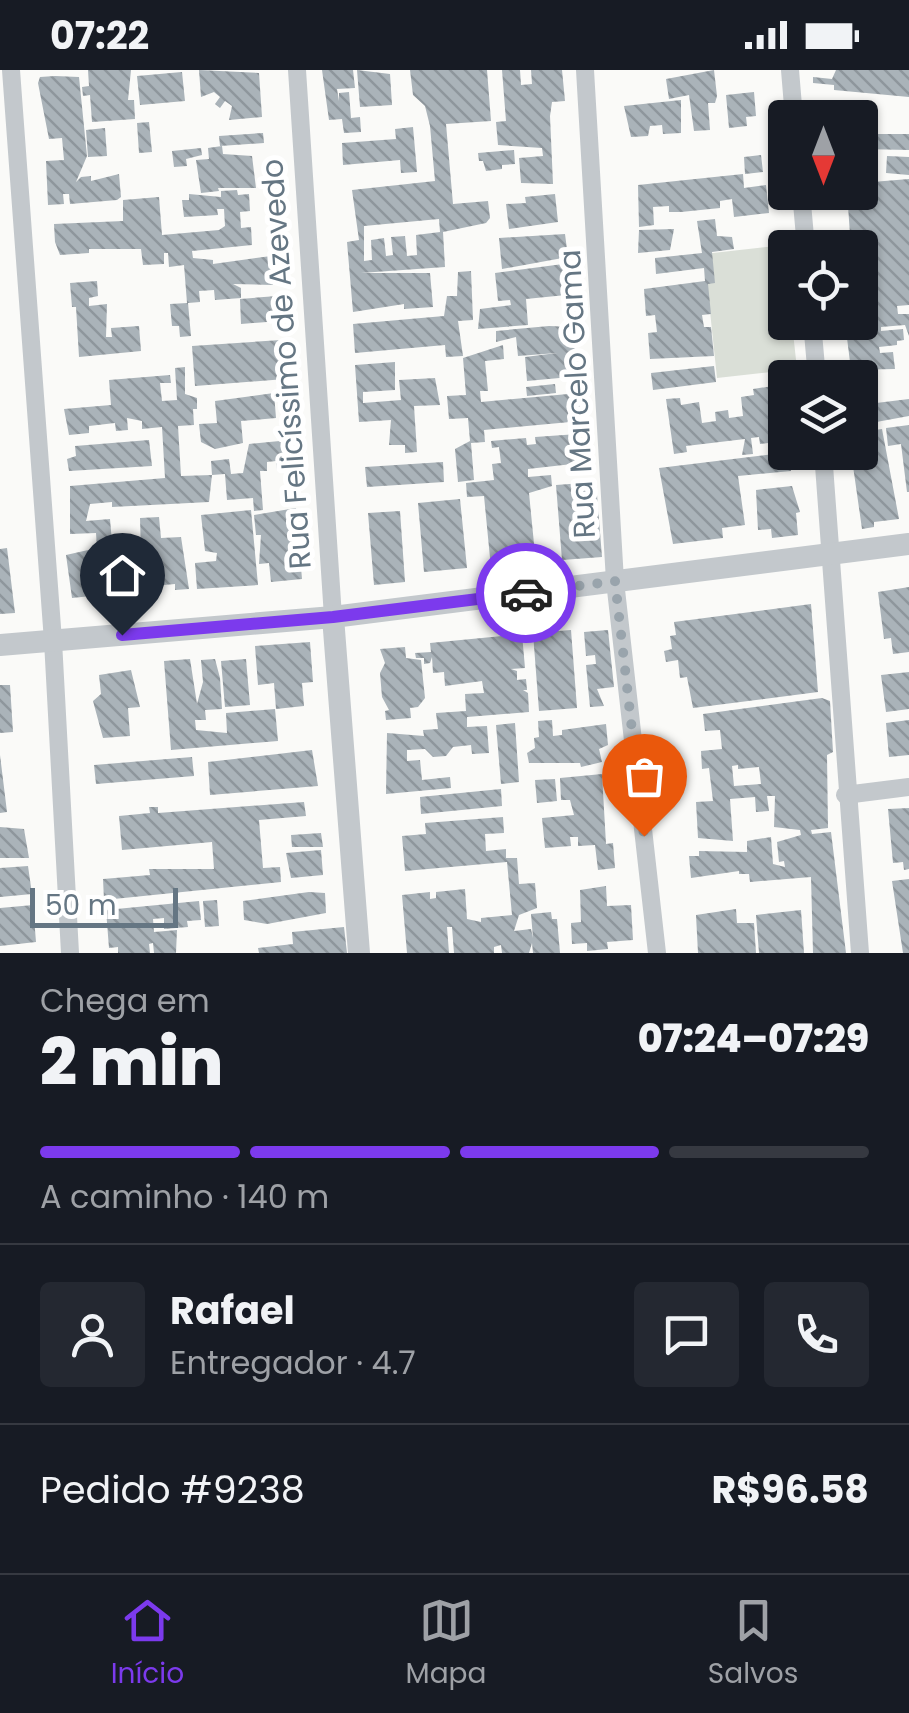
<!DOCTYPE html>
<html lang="pt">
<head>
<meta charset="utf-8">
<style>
	body { margin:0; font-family:Poppins,sans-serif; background:#242831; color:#f1f3f6; height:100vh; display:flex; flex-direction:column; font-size:38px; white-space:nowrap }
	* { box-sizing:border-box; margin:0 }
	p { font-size:32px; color:#9ea1a6 }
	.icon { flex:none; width:55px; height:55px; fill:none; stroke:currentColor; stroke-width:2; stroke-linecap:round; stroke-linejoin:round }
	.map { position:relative; height:883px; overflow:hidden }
	.panel { display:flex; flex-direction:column; background:#171b24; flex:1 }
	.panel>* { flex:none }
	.needle { width:65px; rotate:180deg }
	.fabs { position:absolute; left:768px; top:30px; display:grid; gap:20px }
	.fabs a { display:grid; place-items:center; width:110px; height:110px; border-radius:10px; background:#171b24; box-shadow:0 2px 8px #0004; font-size:50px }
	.scale { position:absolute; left:30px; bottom:25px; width:148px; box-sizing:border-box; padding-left:10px; border:5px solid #657683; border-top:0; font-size:28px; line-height:35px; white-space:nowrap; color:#657683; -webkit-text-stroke:8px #fff; paint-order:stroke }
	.pin { position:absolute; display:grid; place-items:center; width:85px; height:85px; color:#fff; margin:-102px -42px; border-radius:50% 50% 50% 0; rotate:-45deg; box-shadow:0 0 10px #0007 }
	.pin .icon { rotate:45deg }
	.courier { position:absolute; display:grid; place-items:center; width:100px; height:100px; margin:-50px; border:8px solid #7c3aed; border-radius:50%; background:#fff; color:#222; box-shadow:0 2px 12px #0007 }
	.headline em { font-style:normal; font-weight:800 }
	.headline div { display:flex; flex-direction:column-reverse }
	.headline { display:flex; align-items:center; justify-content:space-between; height:170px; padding:0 40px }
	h1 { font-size:65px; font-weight:800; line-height:75px }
	.bar { display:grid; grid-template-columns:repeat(4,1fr); gap:15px 10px; align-content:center; height:120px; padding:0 40px }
	.bar i { height:12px; border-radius:8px; background:#363941 }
	.bar .current { background:#7c3aed }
	.bar p { grid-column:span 4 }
	.line { display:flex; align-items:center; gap:25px; padding:0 40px; border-top:2px solid #363941 }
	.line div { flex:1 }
	.round { display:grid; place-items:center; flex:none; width:105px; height:105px; border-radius:10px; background:#242831 }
	.status { display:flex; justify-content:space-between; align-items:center; height:70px; padding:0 50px; background:#171b24; direction:ltr }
	.status svg { height:28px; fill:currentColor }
	.tab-bar { display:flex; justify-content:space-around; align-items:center; height:140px; border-top:2px solid #363941; background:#171b24; font-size:28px; color:#9ea1a6 }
	.tab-bar a { display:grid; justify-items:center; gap:5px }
	.tab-bar .current { color:#7c3aed }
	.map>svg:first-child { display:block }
	.park { fill:#dadfd7 }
	.building { fill:url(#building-back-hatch); fill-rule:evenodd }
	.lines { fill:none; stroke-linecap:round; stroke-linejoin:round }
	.minor { stroke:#c3c8cc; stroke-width:18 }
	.tertiary { stroke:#c3c8cc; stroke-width:22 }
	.done { stroke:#99a4ac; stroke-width:10; stroke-dasharray:0 18 }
	.route { stroke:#7c3aed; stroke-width:12 }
	.labels { text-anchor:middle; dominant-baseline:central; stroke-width:10; stroke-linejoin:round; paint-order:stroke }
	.street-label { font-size:30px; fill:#657683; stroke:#fff }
</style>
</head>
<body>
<div class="status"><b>07:22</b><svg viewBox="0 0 49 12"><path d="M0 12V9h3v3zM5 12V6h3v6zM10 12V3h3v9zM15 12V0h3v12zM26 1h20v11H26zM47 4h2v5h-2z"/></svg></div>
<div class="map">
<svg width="909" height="883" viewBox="0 0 909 883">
	<defs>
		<pattern id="building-back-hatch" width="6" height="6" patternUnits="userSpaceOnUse" patternTransform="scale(2.5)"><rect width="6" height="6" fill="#aab3b9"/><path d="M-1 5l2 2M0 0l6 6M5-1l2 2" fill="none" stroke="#8e969c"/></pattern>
	</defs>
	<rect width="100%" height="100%" fill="#fafaf8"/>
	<path class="park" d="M784,175l1,77 7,1 5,46 -80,9 -13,-124z"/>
	<path class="building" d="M88,0h43l-3,30h6l1,19 -43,3 -2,-27 -7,1 -1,-9 7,-1z
		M199,0l60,3 3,44 -33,3 3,-14 -7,-5 -5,7 -5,-4 5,-7 -6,-5 -13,5z
		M322,0h31l2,18 -18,1 2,12v-8l10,-1 2,26 9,-1 1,15 -17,1 -2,-14 -13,1z
		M357,0l33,4 2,31 -32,2z
		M410,0h77l4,51 -45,3 7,80 35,-3 2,17 -4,5 -43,9 2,35 -84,6h69l3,34 -29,2v-5l-51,8 -6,-70 12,-2 -7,-50 83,-9 -5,-55 -5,-20 -12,-11zM439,149l1,13 -24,3 1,20 -10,1 -2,-20 -14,1 2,18 -7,1 -2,-18 -13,2 1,20 -8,1v-35z
		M502,0h18l1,15 11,-1 -1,-14h31l3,31 -13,1 -2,14 3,68 -32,-1 -2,-25 24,-2 -1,-8 -44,-3 -2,-23 10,-1z
		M714,0l3,26 -2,7h-7l2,27 -16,1 -5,-36 -20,4 -3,-20z
		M836,0h73v27l-75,-7v-5l-21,-2v-6l19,2z
		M182,2l3,29 -45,4 -3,-29z
		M55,6l24,1 8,79 -11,26 5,-5 10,-1v5l28,-7 2,23 -4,3 -47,4 -1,-10h-6l1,10 -16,1 -2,-44 18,-1 -2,-22 -13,1 -11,-56 2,-6z
		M754,22l2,24 -10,1 1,9 -18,2 -3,-33z
		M681,30v33l-18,1 -1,-9 -12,1 -2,10 -17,1 -7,-31z
		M860,49l12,1 5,14h32v16l-49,-1z
		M149,52l3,30 -13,1 -2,-30z
		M413,57l4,45 -16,1 -1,-13 -57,5 -1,-22 54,-4 -1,-10z
		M105,58l2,28 -19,1 -2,-27z
		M263,63l1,10 -44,3 -1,-10z
		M222,76l1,8 29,2 4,32h-38l1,3 -18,2 -5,-33 13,-1 -1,-11z
		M201,78l1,7 -16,4 1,7 -13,1 -2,-16z
		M514,80l1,14 -13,1v4l-16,2 -3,-10h-4l-1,-8z
		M761,85l2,17 -18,2 -1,-17z
		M887,86l22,1v18l-23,-2z
		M743,104l1,14 22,-3 3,28 -35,4 -2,-18 -12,2v7l-39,4h-12v-6l-16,1 1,18 -15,2 -1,-42z
		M909,109v126l-12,1 1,8h11v22l-4,-11 -24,2v4l22,-2 1,11 -7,1v4l-18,2 1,6 13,-1 2,17 -44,1 -6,-48h15v-74h-9l-4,-56h13v-9z
		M237,120l1,5 11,-1 1,17 -10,1 1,16 10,-1 1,18 -60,6 1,7 20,2v4l58,-8 2,29 -40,-1 8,4v10l-26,2 -1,-10 -15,1 1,11 -12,1 3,33 -11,1 -1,-11h-7l-2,-22 17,-1 -3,-38 -15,2 -1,-14h-4v11l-21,1 -2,-16h-52v4l-29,2 -5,-13 -1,-18 69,-3v-21l36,-3 3,38 57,-5 6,-4 -1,-17h-7l1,6 -34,2 -2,-17h7v-6l32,3v-6z
		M555,124l3,28 -49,7 -3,-25 20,-1 -1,-6z
		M715,149l2,17 15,1 2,12 -22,3 3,31 -7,1 3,30 -9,1 2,12h7l3,29 -64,3 -2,-26 9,-1 -2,-17 -9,1 -2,-27 61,-8 -1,-13 -48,6 -1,-16 47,-5 -5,-32z
		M674,159l-4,21 -32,3 1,-23z
		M565,164l3,23 -66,12 -3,-31z
		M563,194l3,31 -40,4 2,26 -50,4 2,-20 31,-4 -1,-5 -12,1 -3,-28z
		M471,201l2,49 -15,1 5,35 -17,1 -1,-12 -90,8 -2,-29 91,-8 3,-20h10l1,-24z
		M97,211l1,15 -9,2v8l18,-2 -1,33h6l-1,-9 28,-2 2,25 -62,6 -3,-50h-4l-2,-24z
		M277,226l3,25 -39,3 -1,-25z
		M549,256l24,1 4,55 -7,1v-6l-43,4 -2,-24 32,-4 -39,3 -2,-19 -20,5v-11z
		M281,270l4,39 -90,7 -3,-40z
		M503,275l1,14 -19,2 3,30h-8l1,11 98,-9 2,28 -97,9 1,12 -14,1 3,37 -16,2 -3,-33 15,-8 -2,-23 -19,1 -2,-23 19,-1 -3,-37z
		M395,292v28l-32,2v11l38,-3 -2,-20 36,-2 5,27 -26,1 3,46 -12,1v-8h-16l2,-25 -32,2 -4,-57z
		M714,296l2,16 -63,8 -2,-17z
		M185,297v27l12,4v11h-4l1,16 -16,1 3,50 31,-1 -3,27 -97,5v-5l-22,2 -4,17 24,-2 3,35 1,-15h10l2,13h10l3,39 -67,7 -6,-43 31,-7 -1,-15 -26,1v-48l95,-8 -3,-51 -20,2v-8l-15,-3 1,12 -12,1 -1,-8 -26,3v7l-20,2 -5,-26 47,-4 -2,-25 61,-5 1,8h-11l2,18 15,-1 -2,-32z
		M555,314l1,9 -29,3 -1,-9z
		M780,315l2,11 -5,1 8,44 -25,3 -1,-7 -8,1 2,16 -11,1 3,-16 -59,7 1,6 -13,2 -8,-55 14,-1 1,7 18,-3 3,21 14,-2 -1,-9 13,-2 1,8 14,-2 -2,-19 13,-2 -1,-6z
		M860,316l13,3 -5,15 41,-5v17l-49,9z
		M274,323l2,25 -35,3 2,22 -28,6 -14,-7 -2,-18 18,-1 -2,-22z
		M909,355v67h-2l-6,-48 -13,2 -2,-18z
		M882,359l17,90 -25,3v5l-12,2 -11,-77h9v-20z
		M578,364l3,29 -53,6v8l23,-2 1,11 -23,7 7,71 -45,4 -7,-72 -17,1 -1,-14 28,-3 -2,-16 9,-1 -2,-16 -7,1 -1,-7 35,-3 1,7 9,-1 -1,-7z
		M149,370l3,26 -83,5 -2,-12 9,-3 -1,-10z
		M290,370l3,29 -16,1 -1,-9 -9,1v9h-7l3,39 -9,1 -1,-13 -26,2 -2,-26 -13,1 -1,-14 18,-2 2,15 12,-1 6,-29z
		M790,382l1,19 -53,5 7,49 -23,3 1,10 -50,6 -14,-76z
		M443,392l1,20 -77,5 -2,-20z
		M596,412l6,75 -40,3 -6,-75z
		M792,416l8,26 -4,1 2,22 -26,3 -1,-9 -13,1 -2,-40z
		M460,429l7,69 -43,4 -6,-69z
		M296,438l6,71 -31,3 -2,-19 -10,1 2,-29h-5l-2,-20z
		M251,440l7,75 -61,4 -2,-26 21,-2 1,-8 -12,-2 -4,-36z
		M400,441l5,71 -31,3 -6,-72z
		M159,447l2,21 20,-1 8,52 -14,1v-6l-33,3 -2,-69z
		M7,478l8,65 -15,1v-65z
		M909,517v65l-16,2 -2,-16 -7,1 -6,-47z
		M811,534l7,88 -125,16 -6,-31 -7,1 -2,-18 -12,2 -2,-11 8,-2 -2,-13 6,-1 -2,-13z
		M571,560l6,78 -38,3 -6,-78z
		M608,560l6,57 -17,2 7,17 -14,1 -4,-42 10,-1 -1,-9 -9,1 -2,-24z
		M522,564l3,34 -14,1 6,2v9l9,-1 1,11h-4l5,3 1,19 -62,5v10l20,-1 2,27 -17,1 -1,-9 -18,2 -7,9 -13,1 -8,-8 -18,1v11l13,-1 2,20 28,-3 1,11 -65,6 1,-61 37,3 -1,-6 15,-1 -2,-16 30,-2 -1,-17 19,-1 -2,-12 -37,5 -1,-14 -11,1 -1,-16 -2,6 -6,1v-6h-8l-1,-5 16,-1 -1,-9z
		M310,572l3,40 -11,1 2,23 -28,3 -2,-26 -16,2 -3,-39z
		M405,577l1,11 15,2 4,38 -7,9 -8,1 1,10 -25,2 -1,-9 4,-1 -7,-13 -2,-24 5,-10 -5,-14z
		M190,589l7,45 6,-22 -2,-22 14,-1 5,19 2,31 -17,1 1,10h-11l1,10 31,3 -1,-20 49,-4 3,32 -107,9 -7,-89z
		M246,589l4,46 -25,2 -4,-46z
		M131,600l9,37 -12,1 2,28 -27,2 -10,-37 8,-7 -2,-19z
		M909,602v37l-23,3 -5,-37z
		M0,615h10l3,47 -13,1z
		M822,628l8,3 3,51 -6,3 1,73 -17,2 1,4 19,-2 15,121h-33l-2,-76 -61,5 -1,-8h-10v-3l-48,7 -2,-22h10v-5l48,1v-11l11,-2 13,-2 2,27 12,3 -1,-6 -5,1 -2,-20 24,-7 -1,-5 -26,-3 1,-31h-8l2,15 -13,1 -1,-15 -25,2 3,42 -35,-3 -2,-36 17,-1 -4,-33 -7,1 -1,-18 21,-2 -2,-19 -15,1 -2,-17zM738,695v4l21,-2 2,17 -27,2 -2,-20z
		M552,650l1,16 9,-1v-5l44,-6 2,21 -9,4 3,13 -21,5 -1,-4h-51l-2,-10 8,-5 -1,-10 5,-1 -1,-16z
		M909,650v35l-20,2 -3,-34z
		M515,653l4,59 -18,2 -5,-59z
		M312,680l6,36 -108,9 -2,-33z
		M0,685l7,57 -7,1z
		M192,687l2,19 -98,8 -2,-19z
		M602,704l4,70 7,-1 2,25 -17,2 -3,-25 -17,1v-9h-8l1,9 -26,2 -3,-30 32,-3 -4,-15h-9l-1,-22z
		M555,709l2,22 -20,2 -2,-23z
		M501,719l1,17 -81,8 -1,-17z
		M304,732l2,14 -47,4 4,48 17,-1 1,15 -177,18 -1,-21 47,-4 -1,-6h65l-2,-27 -90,8 -3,-34 31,-3 -1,-6h9v6z
		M909,738v61l-5,1 -1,-8 -10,1 -5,-54z
		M503,747l1,16 -19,1 1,17 20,-2v9h11l2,26 16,-1 2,25 -18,7 -5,16 17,-2 2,9 -2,-24 20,-2 1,7h5l3,34h-27l-1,-10 -3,10h-27l-1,-8 -7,2v6h-40l-2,-26h-5l2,26h-42l-5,-58 28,-3v7l6,-1v-6l29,-3 2,30 14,3v-4l31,-3 -5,-53 -102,9 -3,-35 24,-2 -1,-11z
		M0,757l24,2 5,29h-29z
		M321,763l2,14h-31l-1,-12z
		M321,780l2,25 -32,3 -5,-25z
		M28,796l4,28 -32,3v-29z
		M909,809v74h-6l-11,-72z
		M606,816l1,20 24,-1 2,35 -26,2 1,7 -21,2v-8l-15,1 -1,-21 10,-1 -1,-32z
		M309,822l16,1 1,20 -59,11 -23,-4 -1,-19z
		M217,830l2,26 -14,1 -2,-26z
		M199,831l2,19 -14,1 1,6 -24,2v-11l-11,1 1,13 23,-2 -1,23h-22l-1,-10 -4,1 1,9h-32v-6l-9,1 -3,-38z
		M33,835l3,37 -36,4v-38z
		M736,839l1,14h17l2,30h-58l-2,-38z
		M801,840l3,43h-45l-3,-38z
		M344,857l3,26h-88l-1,-5 35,-4 -1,-12z"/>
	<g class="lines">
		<path class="minor" d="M11,0l42,571 17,312
			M297,0l36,547
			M585,0l30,511 42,372
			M790,0l4,48
			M801,122l5,56
			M812,252l5,56
			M823,382l37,501
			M845,725l64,-8"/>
		<path class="tertiary" d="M333,547l26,336
			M0,575l333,-28 576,-73"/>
	</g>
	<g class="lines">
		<path class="done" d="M526,523l89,-12 29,255"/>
		<path class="route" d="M122,565l211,-18 193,-24"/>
	</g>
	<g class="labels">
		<g class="street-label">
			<text transform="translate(286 294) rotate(-94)">Rua Felicíssimo de Azevedo</text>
			<text transform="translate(577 324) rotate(-93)">Rua Marcelo Gama</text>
		</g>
	</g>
</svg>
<div class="fabs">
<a><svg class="needle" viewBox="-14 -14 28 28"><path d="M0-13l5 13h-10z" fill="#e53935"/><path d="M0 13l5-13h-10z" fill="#9ea1a6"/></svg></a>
<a><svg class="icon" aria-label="locate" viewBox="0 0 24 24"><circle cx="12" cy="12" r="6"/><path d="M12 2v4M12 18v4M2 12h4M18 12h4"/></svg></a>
<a><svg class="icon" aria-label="layers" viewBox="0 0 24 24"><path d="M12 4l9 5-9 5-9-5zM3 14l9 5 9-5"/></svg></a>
</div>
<div class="scale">50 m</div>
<div class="pin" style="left:644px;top:766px;background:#ea580c"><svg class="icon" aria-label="bag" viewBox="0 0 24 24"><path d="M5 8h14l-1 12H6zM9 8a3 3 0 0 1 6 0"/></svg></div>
<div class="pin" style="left:122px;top:565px;background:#1f2937"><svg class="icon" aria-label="home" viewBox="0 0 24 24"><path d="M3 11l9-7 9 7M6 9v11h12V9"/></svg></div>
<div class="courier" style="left:526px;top:523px"><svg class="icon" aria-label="car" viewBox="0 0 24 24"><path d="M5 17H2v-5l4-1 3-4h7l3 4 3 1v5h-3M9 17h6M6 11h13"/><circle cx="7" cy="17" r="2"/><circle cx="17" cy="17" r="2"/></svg></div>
</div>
<section class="panel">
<div class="headline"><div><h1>2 min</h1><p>Chega em</p></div><em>07:24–07:29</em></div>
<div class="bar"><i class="current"></i><i class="current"></i><i class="current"></i><i></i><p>A caminho · 140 m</p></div>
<div class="line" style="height:180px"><a class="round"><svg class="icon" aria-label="person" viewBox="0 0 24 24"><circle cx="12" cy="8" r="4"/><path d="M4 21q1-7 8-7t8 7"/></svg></a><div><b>Rafael</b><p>Entregador · 4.7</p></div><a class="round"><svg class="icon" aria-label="chat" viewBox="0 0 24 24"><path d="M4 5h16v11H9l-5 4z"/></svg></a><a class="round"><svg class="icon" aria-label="phone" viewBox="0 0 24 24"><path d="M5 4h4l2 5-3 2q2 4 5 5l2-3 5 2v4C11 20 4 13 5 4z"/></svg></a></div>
<div class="line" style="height:130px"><div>Pedido #9238</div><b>R$96.58</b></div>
</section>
<nav class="tab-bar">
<a class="current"><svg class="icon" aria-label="home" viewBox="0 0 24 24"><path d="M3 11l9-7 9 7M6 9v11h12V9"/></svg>Início</a>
<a><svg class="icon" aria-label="map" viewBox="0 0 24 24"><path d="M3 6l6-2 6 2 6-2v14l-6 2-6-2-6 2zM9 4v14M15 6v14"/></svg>Mapa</a>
<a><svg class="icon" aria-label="saved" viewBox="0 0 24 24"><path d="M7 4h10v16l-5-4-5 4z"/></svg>Salvos</a>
</nav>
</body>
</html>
